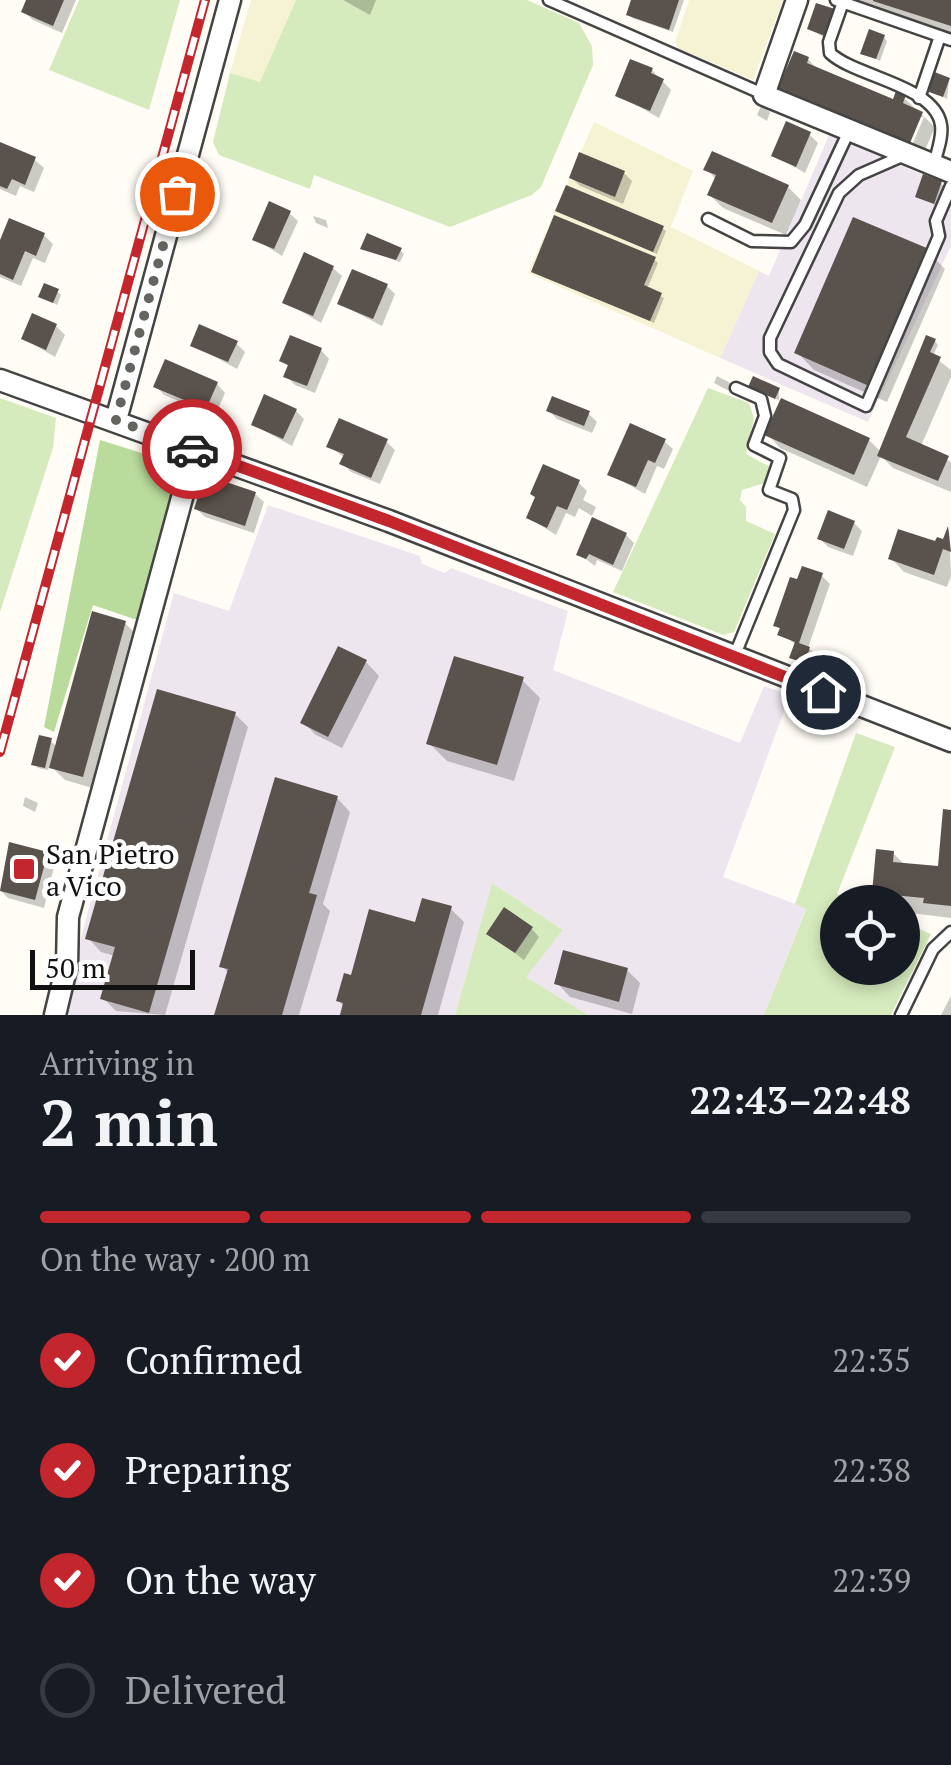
<!DOCTYPE html>
<html lang="en">
<head>
<meta charset="utf-8">
<style>
	body { margin:0; font-family:"PT Serif",serif; background:#20242c; color:#f1f3f6; height:100vh; display:flex; flex-direction:column; font-size:38px; white-space:nowrap }
	* { box-sizing:border-box; margin:0 }
	p { font-size:32px; color:#9ea1a6 }
	.icon { flex:none; width:55px; height:55px; fill:none; stroke:currentColor; stroke-width:2; stroke-linecap:round; stroke-linejoin:round }
	.map { position:relative; height:1015px; overflow:hidden }
	.sheet { display:flex; flex-direction:column; background:#171b24; flex:1 }
	.sheet>* { flex:none }
	.buttons { position:absolute; left:820px; top:885px; display:grid; gap:20px }
	.buttons a { display:grid; place-items:center; width:100px; height:100px; border-radius:50%; background:#171b24; box-shadow:0 5px 15px #0003; font-size:50px }
	.scale { position:absolute; left:30px; bottom:25px; width:165px; box-sizing:border-box; padding-left:10px; border:5px solid #111; border-top:0; font-size:28px; line-height:35px; white-space:nowrap; color:#111; -webkit-text-stroke:8px #fff; paint-order:stroke }
	.pin { position:absolute; display:grid; place-items:center; width:85px; height:85px; color:#fff; margin:-42px; border:5px solid #fff; border-radius:50%; box-shadow:0 2px 10px #0007 }
	.courier { position:absolute; display:grid; place-items:center; width:100px; height:100px; margin:-50px; border:8px solid #c4262e; border-radius:50%; background:#fff; color:#222; box-shadow:0 2px 12px #0007 }
	.overview em { font-style:normal; font-weight:700 }
	.overview div { display:flex; flex-direction:column-reverse }
	.overview { display:flex; align-items:center; justify-content:space-between; height:170px; padding:0 40px }
	h1 { font-size:65px; font-weight:700; line-height:75px }
	.bar { display:grid; grid-template-columns:repeat(4,1fr); gap:15px 10px; align-content:center; height:120px; padding:0 40px }
	.bar i { height:12px; border-radius:8px; background:#363941 }
	.bar .on { background:#c4262e }
	.bar p { grid-column:span 4 }
	ol { padding:0 40px; list-style:none }
	li { display:flex; align-items:center; gap:30px; height:110px }
	li p { margin-inline-start:auto }
	li .icon { padding:10px; border-radius:50%; background:#c4262e; color:#fff; stroke-width:4 }
	li:last-child { color:#9ea1a6 }
	li i { width:55px; height:55px; border:5px solid #363941; border-radius:50% }
	.map>svg:first-child { display:block }
	.industrial { fill:#eee6ef }
	.farmland { fill:#f6f3d4 }
	.green { fill:#d5ebbd }
	.forest { fill:#b9dc9c }
	.shadow { fill:#0003 }
	.building { fill:#5a524d }
	.lines { fill:none; stroke-linecap:round; stroke-linejoin:round }
	.lane-casing { stroke:#444; stroke-width:15 }
	.street-casing { stroke:#444; stroke-width:25 }
	.lane { stroke:#fff; stroke-width:10 }
	.street { stroke:#fff; stroke-width:20 }
	.rail-casing { stroke:#c4262e; stroke-width:10 }
	.rail { stroke:#fff; stroke-width:6; stroke-dasharray:19; stroke-linecap:butt }
	.done { stroke:#646461; stroke-width:10; stroke-dasharray:0 18 }
	.route { stroke:#c4262e; stroke-width:12 }
	.poi-dot { fill:#c4262e; stroke:#fff; stroke-width:4 }
	.labels { text-anchor:middle; dominant-baseline:central; stroke-width:10; stroke-linejoin:round; paint-order:stroke }
	.poi-label { font-size:28px; fill:#111; stroke:#fff; text-anchor:start }
</style>
</head>
<body>
<div class="map">
<svg width="951" height="1015" viewBox="0 0 951 1015">
	<rect width="100%" height="100%" fill="#fffdf5"/>
	<path class="industrial" d="M829,135l113,48 -2,7 11,5v51l-83,176 -148,-64 39,-87 10,5z
		M268,505l152,51 2,8 23,9 6,-5 117,43 -15,59 187,73 24,-57 26,9 -67,182 83,31 -42,107h-176l-63,-38 38,-47 -71,-47 -37,132h-395l114,-422 55,18z"/>
	<path class="farmland" d="M251,0h45l-36,83 -30,-10z
		M689,0h94l-30,80 -75,-32 -3,-6z
		M594,122l99,49 -22,56 88,44 -39,87 -192,-85z"/>
	<path class="green" d="M79,0h101l-31,110 -100,-40z
		M296,0h231l52,23 13,23 1,19 -52,122 -9,8 -82,32 -136,-52 -4,14 -91,-34 -6,-13 17,-69 30,9z
		M708,388l41,15 5,15 -8,36 26,14 -7,15 -23,7 -2,10 6,7v14l29,13 -41,98 -11,3 -110,-43z
		M0,398l56,20 -3,30 -53,164z
		M856,733l39,14 -58,147 19,8h-18v66h64l1,-46 28,12 -40,81h-127l42,-106 -11,-5z
		M492,883l71,47 -37,47 62,38h-133z"/>
	<path class="forest" d="M100,440l80,25 -43,155 -44,-15 -39,127 -10,-5z"/>
	<path class="shadow" d="M29,0h47l-14,33 -29,-13 -9,-8z
		M343,0h33l-6,15z
		M634,0h50l-11,32 -41,-14 -3,-4z
		M859,0h92v33l-86,-27z
		M834,11l8,9 -8,23 -24,-14z
		M884,37l3,4 -7,20 -17,-8z
		M808,59l11,12 75,31 10,-4 31,29 -12,28 -13,-5 14,-33h-6l-13,31 -111,-47 -13,-13z
		M652,70l19,20 -12,28 -41,-23z
		M949,80l-2,19 -15,-8z
		M761,106l9,6 -3,9 -10,-6z
		M809,134l9,9 -13,30 -31,-18z
		M0,145l35,15 9,8 -10,24 -14,-6 -4,10 -16,-7z
		M706,169l82,18 13,13 -15,35 -63,-27 -13,-13 7,-15z
		M624,173l8,8 -9,23 -43,-18 -8,-8z
		M941,183l3,4 -7,19 -19,-10z
		M558,211l104,17 4,3 -9,23z
		M289,213l9,8 -16,35 -27,-17z
		M313,216l13,4 2,8 -12,-5z
		M44,235l9,9 -8,19 -12,-5 -12,28 -21,-9v-31z
		M363,249l37,1 4,4 -4,8z
		M928,252l17,17 -58,133 -73,-32 -17,-18z
		M654,259l4,4 -11,26 17,9 -10,25 -120,-52z
		M333,268l9,8 -21,47 -36,-21z
		M387,286l8,8 -13,32 -42,-22z
		M58,292l3,3 -4,10 -16,-9z
		M56,326l9,9 -10,22 -31,-18z
		M935,341l3,4 -5,11 18,14v7l-30,69 30,16v30l-58,-24 -12,-12 -14,31 -87,-39 -13,-14 15,-32 -31,-16 28,4v10l90,40 12,12 42,-105z
		M236,343l9,9 -8,17 -44,-24z
		M321,350l8,9 -14,34 -20,-8 -9,-9 4,-8 -8,-8z
		M717,376l17,9 -3,7 -17,-9z
		M217,384l8,9 -10,23 -51,-21 -8,-9z
		M296,411l8,8 -12,27 -38,-21z
		M549,411l39,2 9,9 -5,11 -35,-14z
		M386,441l9,9 -15,34 -29,-12 -9,-9 3,-5 -16,-12z
		M664,441l9,8 -9,20 -7,-3 -12,28 -35,-20z
		M578,482l9,9 -4,9 13,7 -4,9 -13,-8 -4,9 -9,-4 -10,22 -27,-17z
		M255,494l9,8 -10,31 -49,-16 -9,-9z
		M854,523l8,8 -9,25 -25,-9 -8,-8z
		M949,529l2,47 -4,11 -43,-15 -13,-14 54,-16z
		M626,535l8,8 -12,28 -25,-11 -2,6 -16,-12z
		M822,576l8,8 -22,64 5,4 -5,13 -16,-8 4,-11 -20,-21z
		M125,623l13,13 -42,153 -31,-9 -15,-15 -2,5 -10,-2 -4,-4 17,-23 6,6z
		M366,662l13,14 -37,72 -26,-13 -13,-13z
		M522,680l18,18 -26,83 -67,-20 -18,-18z
		M235,714l13,13 -83,288 -49,-4 -13,-13 12,-42 -14,-4 -13,-14z
		M25,797l13,6 -3,9 -12,-6z
		M337,798l13,14 -27,92 7,7 -31,104h-82l12,-41 -7,-8z
		M951,812v106l-49,-6v-10h-18l-10,-10 19,-39 12,12 35,3z
		M11,845l36,9 8,9 -11,45 -36,-10 -8,-8z
		M451,909l13,13 -26,93h-96l2,-8 -5,-6 13,-23 64,-53z
		M531,928l8,9 -15,23 -35,-26z
		M627,970l13,13 -8,31 -62,-17 -13,-14z
		M951,996v19h-10z"/>
	<path class="building" d="M26,0h38l-11,26 -32,-14z
		M631,0h48l-10,30 -43,-15z
		M873,0h78v26l-78,-25z
		M816,3l19,6 -10,27 -18,-7z
		M869,29l16,6 -9,24 -16,-5z
		M794,51l15,6 -2,6 86,36 3,-8 10,4 -3,8 20,9 -13,31 -132,-55z
		M630,59l23,9 -2,5 13,6 -14,32 -35,-15z
		M932,71l18,7 -7,19 -14,-5z
		M786,121l25,11 -15,35 -25,-11z
		M0,142l36,15 -11,28 -13,-6 -5,10 -7,-3z
		M712,151l77,34 -17,38 -65,-28 9,-20 -13,-5z
		M579,152l46,19 -10,26 -46,-19z
		M923,174l19,7 -8,23 -19,-7z
		M566,185l98,41 -11,26 -98,-41z
		M269,201l22,10 -17,38 -22,-9z
		M554,215l102,42 -12,28 18,8 -12,28 -119,-49z
		M853,217l76,32 -60,137 -75,-33z
		M9,218l36,15 -9,23 -11,-5 -12,29 -13,-6v-34z
		M367,233l35,15 -6,12 -36,-11z
		M304,252l30,14 -21,50 -31,-13z
		M352,269l36,15 -15,35 -36,-15z
		M44,283l15,6 -6,14 -15,-6z
		M32,313l25,11 -11,26 -25,-11z
		M199,324l39,17 -10,21 -38,-16z
		M290,335l32,13 -15,38 -24,-9 5,-12 -9,-4z
		M926,335l10,4 -6,13 11,5 -35,80 43,19 -11,25 -61,-25z
		M165,359l53,23 -12,27 -53,-22z
		M753,376l27,12 -5,11 -27,-12z
		M264,394l33,15 -14,30 -32,-14z
		M552,396l38,15 -6,15 -38,-15z
		M781,398l89,40 -16,37 -90,-40z
		M339,418l49,21 -17,39 -32,-14 5,-10 -18,-7z
		M630,423l36,16 -11,24 -7,-3 -12,27 -29,-12z
		M543,464l37,16 -13,30 -10,-4 -10,22 -21,-10 9,-21 -5,-3z
		M205,475l51,17 -11,34 -51,-17z
		M828,510l27,11 -11,28 -27,-10z
		M592,517l35,16 -14,32 -24,-11 -3,5 -10,-4z
		M948,526l3,26 -8,-3 -9,26 -46,-16 10,-30 37,12 2,-4 6,2z
		M802,566l21,7 -24,70 11,4 -5,16 -16,-5 6,-16 -18,-7 3,-7 -7,-2 17,-49 7,2z
		M92,611l34,10 -43,156 -34,-9z
		M338,646l29,14 -39,77 -28,-14z
		M454,656l70,21 -27,88 -71,-21z
		M157,689l79,23 -87,301 -49,-14 15,-52 -30,-8z
		M39,735l13,3 -7,30 -14,-3z
		M275,777l63,19 -29,97 8,2 -35,120h-68l14,-46 -9,-2z
		M943,809l8,1v96l-28,-3 1,-5 -52,-5 4,-44 18,2 -1,11 45,4z
		M9,842l39,10 -13,48 -35,-9z
		M422,898l30,8 -31,109h-81l3,-12 -7,-2 8,-28 7,2 18,-66 46,13z
		M504,907l29,20 -18,26 -29,-19z
		M563,950l65,18 -9,34 -65,-18z"/>
	<g class="lines">
		<defs>
			<path id="lane" d="M549,0l214,94
				M836,0l115,40
				M842,5l-13,37 1,11c25,24 105,32 111,72 2,12 -4,27 -7,39
				M919,98l21,-62
				M907,154l-48,21 -20,18 -69,145v14l8,12 88,42 73,-170 -3,-15 15,-35
				M708,219l44,22 39,1 14,-17 44,-94
				M734,657l60,-147 -2,-11 -23,-9 11,-32 -26,-13 11,-29 -4,-17 -25,-11
				M901,1015l32,-66 18,-17"/>
			<path id="street" d="M797,0l-33,95 187,77
				M0,380l389,141 562,220
				M116,420l114,-420
				M55,1015l12,-50 1,-48 127,-467"/>
		</defs>
		<use href="#lane" class="lane-casing"/>
		<use href="#street" class="street-casing"/>
		<use href="#lane" class="lane"/>
		<use href="#street" class="street"/>
		<defs>
			<path id="rail" d="M0,752l205,-752"/>
		</defs>
		<use href="#rail" class="rail-casing"/>
		<use href="#rail" class="rail"/>
	</g>
	<g class="lines">
		<path class="done" d="M177,194l-61,226 76,29"/>
		<path class="route" d="M192,449l197,72 434,171"/>
	</g>
	<rect class="poi-dot" x="12" y="857" width="24" height="24" rx="5"/>
	<g class="labels">
		<g class="poi-label">
			<text x="46" y="853">San Pietro<tspan x="46" dy="32">a Vico</tspan></text>
		</g>
	</g>
</svg>
<div class="buttons">
<a><svg class="icon" aria-label="locate" viewBox="0 0 24 24"><circle cx="12" cy="12" r="6"/><path d="M12 2v4M12 18v4M2 12h4M18 12h4"/></svg></a>
</div>
<div class="scale">50 m</div>
<div class="pin" style="left:177px;top:194px;background:#ea580c"><svg class="icon" aria-label="bag" viewBox="0 0 24 24"><path d="M5 8h14l-1 12H6zM9 8a3 3 0 0 1 6 0"/></svg></div>
<div class="pin" style="left:823px;top:692px;background:#1f2937"><svg class="icon" aria-label="home" viewBox="0 0 24 24"><path d="M3 11l9-7 9 7M6 9v11h12V9"/></svg></div>
<div class="courier" style="left:192px;top:449px"><svg class="icon" aria-label="car" viewBox="0 0 24 24"><path d="M5 17H2v-5l4-1 3-4h7l3 4 3 1v5h-3M9 17h6M6 11h13"/><circle cx="7" cy="17" r="2"/><circle cx="17" cy="17" r="2"/></svg></div>
</div>
<section class="sheet">
<div class="overview"><div><h1>2 min</h1><p>Arriving in</p></div><em>22:43–22:48</em></div>
<div class="bar"><i class="on"></i><i class="on"></i><i class="on"></i><i></i><p>On the way · 200 m</p></div>
<ol>
<li><svg class="icon" aria-label="check" viewBox="0 0 24 24"><path d="M5 12l5 5 9-10"/></svg>Confirmed<p>22:35</p></li>
<li><svg class="icon" aria-label="check" viewBox="0 0 24 24"><path d="M5 12l5 5 9-10"/></svg>Preparing<p>22:38</p></li>
<li><svg class="icon" aria-label="check" viewBox="0 0 24 24"><path d="M5 12l5 5 9-10"/></svg>On the way<p>22:39</p></li>
<li><i></i>Delivered</li>
</ol>
</section>
</body>
</html>
